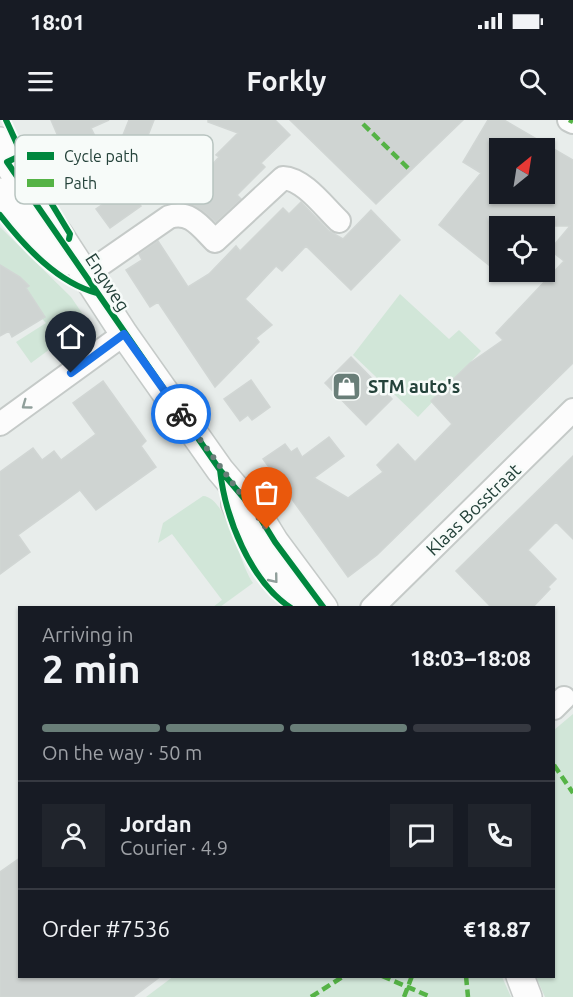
<!DOCTYPE html>
<html lang="en">
<head>
<meta charset="utf-8">
<style>
	body { margin:0; font-family:Ubuntu,sans-serif; background:#20242c; color:#f1f3f6; height:100vh; display:flex; flex-direction:column; font-size:22px; white-space:nowrap }
	* { box-sizing:border-box; margin:0 }
	p { font-size:20px; color:#9ea1a6 }
	.icon { flex:none; width:33px; height:33px; fill:none; stroke:currentColor; stroke-width:2; stroke-linecap:round; stroke-linejoin:round }
	.map { position:relative; flex:1; overflow:hidden }
	.sheet { position:absolute; left:18px; top:486px; width:537px; height:372px; display:flex; flex-direction:column; background:#171b24; border-radius:0px; box-shadow:0 2px 4px #0004 }
	.sheet>* { flex:none }
	.needle { width:39px; rotate:30deg }
	.fabs { position:absolute; left:489px; top:18px; display:grid; gap:12px }
	.fabs a { display:grid; place-items:center; width:66px; height:66px; border-radius:0px; background:#171b24; box-shadow:0 2px 4px #0004; font-size:30px }
	.pin { position:absolute; display:grid; place-items:center; width:51px; height:51px; color:#fff; margin:-62px -26px; border-radius:50% 50% 50% 0; rotate:-45deg; box-shadow:0 0 6px #0007 }
	.pin .icon { rotate:45deg }
	.courier { position:absolute; display:grid; place-items:center; width:60px; height:60px; margin:-30px; border:4px solid #1a73e8; border-radius:50%; background:#fff; color:#222; box-shadow:0 2px 8px #0007 }
	.headline em { font-style:normal; font-weight:600 }
	.headline div { display:flex; flex-direction:column-reverse }
	.headline { display:flex; align-items:center; justify-content:space-between; height:102px; padding:0 24px }
	h1 { font-size:39px; font-weight:600; line-height:45px }
	.bar { display:grid; grid-template-columns:repeat(4,1fr); gap:9px 6px; align-content:center; height:72px; padding:0 24px }
	.bar i { height:8px; border-radius:4px; background:#363941 }
	.bar .active { background:#697e78 }
	.bar p { grid-column:span 4 }
	.line { display:flex; align-items:center; gap:15px; padding:0 24px; border-top:2px solid #363941 }
	.line div { flex:1 }
	.round { display:grid; place-items:center; flex:none; width:63px; height:63px; border-radius:0px; background:#20242c }
	.status { display:flex; justify-content:space-between; align-items:center; height:42px; padding:0 30px; background:#171b24; direction:ltr }
	.status svg { height:16px; fill:currentColor }
	header { display:flex; justify-content:space-between; align-items:center; height:78px; padding:0 24px; background:#171b24; font-size:27px; font-weight:600 }
	.map>svg:first-child { display:block }
	.green { fill:#d1e6d8 }
	.building { fill:#cfd4d2; stroke:#d1d6d4; stroke-width:1.5; fill-rule:evenodd }
	.lines { fill:none; stroke-linecap:round; stroke-linejoin:round }
	.minor-casing { stroke:#c5cac8; stroke-width:26 }
	.tertiary-casing { stroke:#c5cac8; stroke-width:30 }
	.minor { stroke:#fcfcfc; stroke-width:22 }
	.tertiary { stroke:#fcfcfc; stroke-width:27 }
	.quiet { stroke:#55b346; stroke-width:4.5; stroke-dasharray:9 4.5; stroke-linecap:butt }
	.cycleway-casing { stroke:#f7fbf9; stroke-width:10 }
	.cycleway { stroke:#00873e; stroke-width:6 }
	.oneway { stroke:#909f9b }
	.done { stroke:#697e78; stroke-width:6; stroke-dasharray:0 10.8 }
	.route { stroke:#1a73e8; stroke-width:8 }
	.labels { text-anchor:middle; dominant-baseline:central; stroke-width:5; stroke-linejoin:round; paint-order:stroke }
	.street-label { font-size:18px; fill:#24423a; stroke:#f7fbf9 }
	.poi-label { font-size:18px; font-weight:bold; fill:#24423a; stroke:#f7fbf9; text-anchor:start }
	.key { fill:#f7fbf9; stroke:#b8c4c0; stroke-width:1.5 }
	.key-label { font-size:16px; fill:#24423a }
</style>
</head>
<body>
<div class="status"><b>18:01</b><svg viewBox="0 0 49 12"><path d="M0 12V9h3v3zM5 12V6h3v6zM10 12V3h3v9zM15 12V0h3v12zM26 1h20v11H26zM47 4h2v5h-2z"/></svg></div>
<header><svg class="icon" aria-label="menu" viewBox="0 0 24 24"><path d="M4 6h16M4 12h16M4 18h16"/></svg>Forkly<svg class="icon" aria-label="search" viewBox="0 0 24 24"><circle cx="10" cy="10" r="6"/><path d="M15 15l6 6"/></svg></header>
<div class="map">
<svg width="573" height="877" viewBox="0 0 573 877">
	<rect width="100%" height="100%" fill="#e8edeb"/>
	<path class="green" d="M0,107l71,70 26,38 -6,5 -11,-13 -49,36 -15,-21 30,-19 -46,-49z
		M400,174l49,45 10,-9 22,21 -63,66 -65,-62z
		M203,376c24,1 36,68 50,87l-33,24h-7l9,-7 -50,-66 -14,9 5,-20z
		M573,594v283h-28l-9,-20 18,-1v-246z
		M174,856l328,1 9,20h-365z"/>
	<path class="building" d="M51,0h58l-18,8 6,12 -19,8 -5,-12 -13,5z
		M129,0h25l-9,23 -22,-8z
		M208,0h67l15,15 -29,28 4,4 -28,28 4,4 -25,23 -13,-11 -13,-7 9,-10 -7,-7 27,-30 -3,-2 22,-22 -30,-11z
		M290,0h173l-87,84z
		M488,0h16l69,40v203l-196,192 -29,22 -85,-118 22,-15 6,8 6,-4 5,9 27,-20 15,19 -30,22 34,20 35,-26 -6,-7 21,-21 17,18 37,-38 -21,-23 39,-38 33,-23 -7,-7 68,-72 -14,-11 20,-24h-70v48l-61,-49 42,-52 -18,-11zM500,28h44v46h-44z
		M139,59l12,16 -12,8 2,3 -31,22 -14,-19z
		M301,82l28,29 14,8 28,-29 29,30 -49,50 -45,-44 -24,25 -6,-5 -31,33 27,26 -16,13 3,4 -44,45 -57,-85 -8,5 -24,-37 16,-10 -3,-6 19,-13 30,46 21,-13 27,-28 4,5 43,-43 6,6z
		M0,145l20,12 9,9 -3,2 19,29 -33,20 -3,-6 -9,5z
		M351,237l41,42 -26,26 -41,-42z
		M251,260l19,27 -18,13 -4,-5 -8,6 -16,-22z
		M103,261l43,60 -5,5 15,21 -60,43 -16,-20 -62,45 12,17 -30,22v-102l33,-24 9,12 12,-9 7,9 35,-26 -23,-31z
		M573,336v83l-17,-17 -28,28 28,29 -8,8 2,2 -18,19h-40l-36,-37z
		M20,738v118h141l-28,21h-133v-125z"/>
	<g class="lines">
		<defs>
			<path id="minor" d="M569,0l4,2
				M81,158l88,-61c21,-7 32,10 46,24l68,-63c21,1 41,29 56,43
				M0,304l124,-90
				M372,488l201,-198
				M554,588l10,-10"/>
			<path id="tertiary" d="M0,21l7,21 21,32 31,40 65,100 96,136 39,46 16,26 49,66
				M0,72l12,20 51,50
				M235,384c20,44 31,75 71,104
				M520,856l8,21"/>
		</defs>
		<use href="#minor" class="minor-casing"/>
		<use href="#tertiary" class="tertiary-casing"/>
		<use href="#minor" class="minor"/>
		<use href="#tertiary" class="tertiary"/>
		<path class="quiet" d="M569,0l4,2
			M363,4l46,45
			M554,645l19,28
			M382,856l49,21
			M466,856l2,21
			M311,877l33,-21
			M404,877l8,-21"/>
		<defs>
			<path id="cycleway" d="M6,0l16,35 48,79 -1,5
				M22,35l-15,7 213,308 39,46 16,26 49,66
				M0,95c25,32 58,68 97,78
				M220,350c5,47 30,111 71,138"/>
		</defs>
		<use href="#cycleway" class="cycleway-casing"/>
		<use href="#cycleway" class="cycleway"/>
	</g>
	<defs><path id="oneway-chevron" d="M-2-3.5L2.5 0L-2 3.5" fill="none" stroke-width="1.6" stroke-linecap="round" stroke-linejoin="round" transform="scale(1.5)"/></defs>
	<g class="oneway">
		<use href="#oneway-chevron" transform="translate(26 285) rotate(144)"/>
		<use href="#oneway-chevron" transform="translate(274 459) rotate(51)"/>
	</g>
	<g class="lines">
		<path class="done" d="M181,294l86,115"/>
		<path class="route" d="M71,253l53,-39 57,80"/>
	</g>
	<defs>
		<symbol id="shop-square" viewBox="-11 -11 22 22"><rect x="-9" y="-9" width="18" height="18" rx="4" fill="#697e78" stroke="#f7fbf9"/><path d="M-5-2.5h2.3a2.7 3.5 0 0 1 5.4 0H5L5.5 6h-11ZM-1.5-2.5h3a1.5 2.3 0 0 0-3 0Z" fill="#fff"/></symbol>
	</defs>
	<g fill-rule="evenodd">
		<use href="#shop-square" x="330" y="250" width="33" height="33"/>
	</g>
	<g class="labels">
		<g class="street-label">
			<text transform="translate(108 162) rotate(57)">Engweg</text>
			<text transform="translate(473 389) rotate(-44)">Klaas Bosstraat</text>
		</g>
		<g class="poi-label">
			<text x="368" y="266">STM auto's</text>
		</g>
	</g>
	<rect x="15" y="15" width="198" height="69" rx="9" class="key"/>
	<rect x="27" y="32" width="27" height="8" fill="#00873e"/>
	<rect x="27" y="59" width="27" height="8" fill="#55b346"/>
	<g class="key-label">
		<text x="64" y="42">Cycle path</text>
		<text x="64" y="69">Path</text>
	</g>
</svg>
<div class="fabs">
<a><svg class="needle" viewBox="-14 -14 28 28"><path d="M0-13l5 13h-10z" fill="#e53935"/><path d="M0 13l5-13h-10z" fill="#9ea1a6"/></svg></a>
<a><svg class="icon" aria-label="locate" viewBox="0 0 24 24"><circle cx="12" cy="12" r="6"/><path d="M12 2v4M12 18v4M2 12h4M18 12h4"/></svg></a>
</div>
<div class="pin" style="left:267px;top:409px;background:#ea580c"><svg class="icon" aria-label="bag" viewBox="0 0 24 24"><path d="M5 8h14l-1 12H6zM9 8a3 3 0 0 1 6 0"/></svg></div>
<div class="pin" style="left:71px;top:253px;background:#1f2937"><svg class="icon" aria-label="home" viewBox="0 0 24 24"><path d="M3 11l9-7 9 7M6 9v11h12V9"/></svg></div>
<div class="courier" style="left:181px;top:294px"><svg class="icon" aria-label="bike" viewBox="0 0 24 24"><circle cx="6" cy="16" r="4"/><circle cx="18" cy="16" r="4"/><path d="M6 16l4-8h5l3 8M10 8l3 8H6M13 5h3"/></svg></div>
<section class="sheet">
<div class="headline"><div><h1>2 min</h1><p>Arriving in</p></div><em>18:03–18:08</em></div>
<div class="bar"><i class="active"></i><i class="active"></i><i class="active"></i><i></i><p>On the way · 50 m</p></div>
<div class="line" style="height:108px"><a class="round"><svg class="icon" aria-label="person" viewBox="0 0 24 24"><circle cx="12" cy="8" r="4"/><path d="M4 21q1-7 8-7t8 7"/></svg></a><div><b>Jordan</b><p>Courier · 4.9</p></div><a class="round"><svg class="icon" aria-label="chat" viewBox="0 0 24 24"><path d="M4 5h16v11H9l-5 4z"/></svg></a><a class="round"><svg class="icon" aria-label="phone" viewBox="0 0 24 24"><path d="M5 4h4l2 5-3 2q2 4 5 5l2-3 5 2v4C11 20 4 13 5 4z"/></svg></a></div>
<div class="line" style="height:78px"><div>Order #7536</div><b>€18.87</b></div>
</section>
</div>
</body>
</html>
